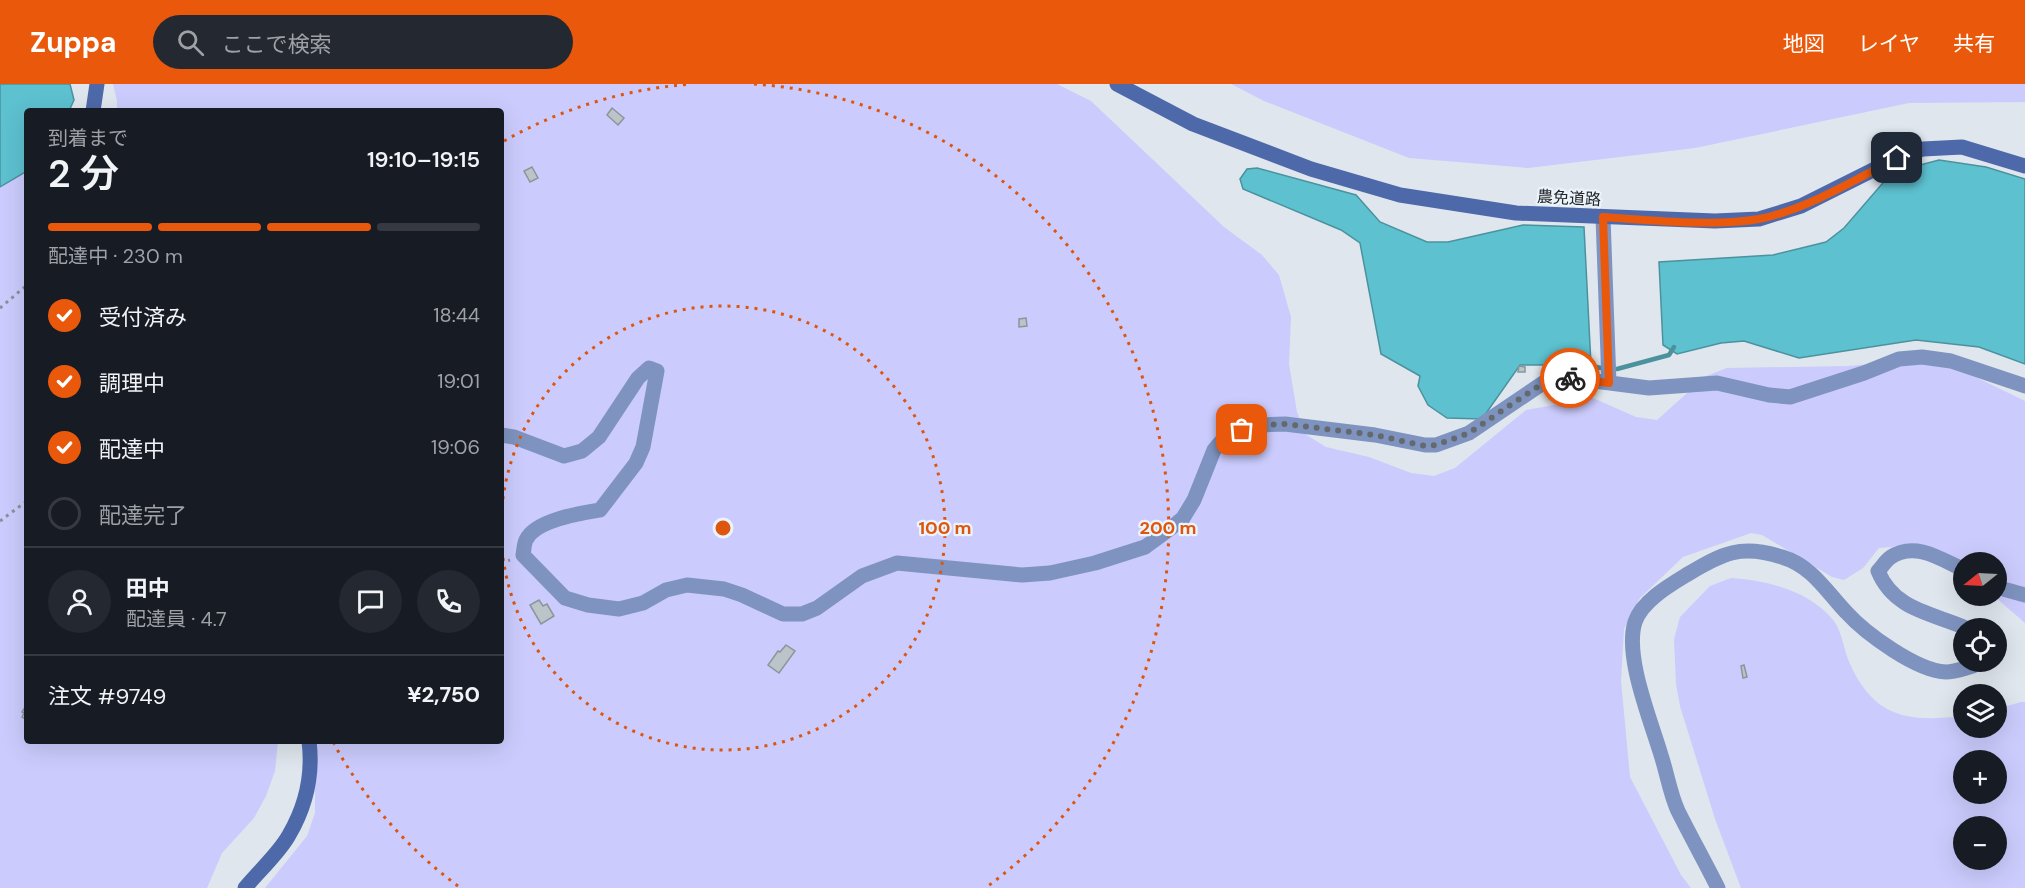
<!DOCTYPE html>
<html lang="ja">
<head>
<meta charset="utf-8">
<style>
	body { margin:0; font-family:"DM Sans","Noto Sans JP",sans-serif; background:#242831; color:#f1f3f6; height:100vh; display:flex; flex-direction:column; font-size:22px; white-space:nowrap }
	* { box-sizing:border-box; margin:0 }
	p { font-size:20px; color:#9ea1a6 }
	.icon { flex:none; width:33px; height:33px; fill:none; stroke:currentColor; stroke-width:2; stroke-linecap:round; stroke-linejoin:round }
	.map { position:relative; flex:1; overflow:hidden }
	.side { position:absolute; left:24px; top:24px; width:480px; height:636px; display:flex; flex-direction:column; background:#171b24; border-radius:6px; box-shadow:0 6px 24px #0002 }
	.side>* { flex:none }
	.needle { width:39px; rotate:252deg }
	.buttons { position:absolute; left:1953px; top:468px; display:grid; gap:12px }
	.buttons a { display:grid; place-items:center; width:54px; height:54px; border-radius:50%; background:#171b24; box-shadow:0 6px 24px #0002; font-size:30px }
	.pin { position:absolute; display:grid; place-items:center; width:51px; height:51px; color:#fff; margin:-26px; border-radius:12px; box-shadow:0 3px 9px #0006 }
	.courier { position:absolute; display:grid; place-items:center; width:60px; height:60px; margin:-30px; border:4px solid #ea580c; border-radius:50%; background:#fff; color:#222; box-shadow:0 2px 8px #0007 }
	.headline em { font-style:normal; font-weight:600 }
	.headline div { display:flex; flex-direction:column-reverse }
	.headline { display:flex; align-items:center; justify-content:space-between; height:102px; padding:0 24px }
	h1 { font-size:39px; font-weight:600; line-height:45px }
	.bar { display:grid; grid-template-columns:repeat(4,1fr); gap:9px 6px; align-content:center; height:72px; padding:0 24px }
	.bar i { height:8px; border-radius:4px; background:#363941 }
	.bar .active { background:#ea580c }
	.bar p { grid-column:span 4 }
	.line { display:flex; align-items:center; gap:15px; padding:0 24px; border-top:2px solid #363941 }
	.line div { flex:1 }
	.round { display:grid; place-items:center; flex:none; width:63px; height:63px; border-radius:32px; background:#242831 }
	ol { padding:0 24px; list-style:none }
	li { display:flex; align-items:center; gap:18px; height:66px }
	li p { margin-inline-start:auto }
	li .icon { padding:6px; border-radius:50%; background:#ea580c; color:#fff; stroke-width:4 }
	li:last-child { color:#9ea1a6 }
	li i { width:33px; height:33px; border:3px solid #363941; border-radius:50% }
	header { display:flex; align-items:center; gap:36px; box-sizing:border-box; height:84px; padding:0 30px; background:#ea580c; color:#fff }
	header strong { font-size:28px }
	nav { display:flex; gap:33px; margin-inline-start:auto; font-size:21px }
	.search { width:420px; height:54px; background:#242831; display:flex; align-items:center; gap:15px; box-sizing:border-box; padding:0 21px; border-radius:33px; color:#9ea1a6; font-size:22px }
	.map>svg:first-child { display:block }
	.green { fill:#cbcbfd; fill-rule:evenodd }
	.water { fill:#5dc1d0; stroke:#4b929e; stroke-width:1.5 }
	.lines { fill:none; stroke-linecap:round; stroke-linejoin:round }
	.stream { stroke:#4b929e; stroke-width:4.5 }
	.building { fill:#bbc4c9; stroke:#8c959a; stroke-width:1.5 }
	.path { stroke:#8c9197; stroke-width:3; stroke-dasharray:3 4.5; stroke-linecap:butt }
	.street { stroke:#7e93bf; stroke-width:15 }
	.secondary { stroke:#4e69a9; stroke-width:15 }
	.done { stroke:#64696d; stroke-width:6; stroke-dasharray:0 10.8 }
	.route { stroke:#ea580c; stroke-width:8 }
	.ring { fill:none; stroke:#de560d; stroke-width:3; stroke-dasharray:3 6 }
	.labels { text-anchor:middle; dominant-baseline:central; stroke-width:4.5; stroke-linejoin:round; paint-order:stroke }
	.street-label { font-size:16px; fill:#222528; stroke:#ecf4fb }
	.centre { fill:#de560d; stroke:#ecf4fb; stroke-width:3 }
	.ring-label { font-size:18px; text-anchor:middle; font-weight:bold; fill:#de560d; stroke:#ecf4fb; stroke-width:4.5; stroke-linejoin:round; paint-order:stroke }
</style>
</head>
<body>
<header>
<strong>Zuppa</strong>
<div class="search"><svg class="icon" aria-label="search" viewBox="0 0 24 24"><circle cx="10" cy="10" r="6"/><path d="M15 15l6 6"/></svg>ここで検索</div>
<nav><a>地図</a><a>レイヤ</a><a>共有</a></nav>
</header>
<div class="map">
<svg width="2025" height="804" viewBox="0 0 2025 804">
	<rect width="100%" height="100%" fill="#dfe6ed"/>
	<path class="green" d="M113,0h944l34,17 133,126 38,28 17,20 12,42 -2,47 8,48 8,22 21,13 43,10 42,16 23,3 21,-8 71,-58 67,-12 43,19 21,3 49,-44 21,-8 121,-2 88,-8 89,43v222l-31,-27h2v-34h-32l-62,-16 -23,2 -16,20 -19,12 -12,-3 -70,-42 -11,-2 -68,24 -43,41 -16,31 -3,52 9,96 51,98 10,13h-1426l42,-52 8,-23v-72h186v-630h-384v-10z
		M1231,0h794v18l-116,1 -214,45 -167,20 -119,-10 -145,-57z
		M27,87v570h251l-3,30 -9,25 -12,22 -32,35 -15,35h-207v-701z
		M1731,494c35,2 79,13 103,43 8,11 10,30 16,43 25,55 59,58 113,52l1,12h32l1,-19 24,-7h4v186h-284l-26,-69 -35,-113 -4,-22 -2,-45 6,-22 30,-31zM1964,676h32v34h-32zM1964,742h32v34h-32z"/>
	<path class="water" d="M0,0h70l4,16 -5,11h-42v60l-27,16z
		M1939,76l47,7 39,12v185l-46,-17 -63,-7 -117,18 -55,-17 -23,2 -44,11 -14,-9 -4,-83 114,-7 53,-13 18,-14 44,-51 9,-6z
		M1257,84l99,27 24,27 47,20h21l75,-17 61,2 7,138h-71l-38,54 -35,-1 -19,-13 -10,-19 2,-10 -39,-22 -21,-111 -19,-13 -98,-41 -3,-10 7,-10z"/>
	<g class="lines">
		<path class="stream" d="M1581,280l20,4
			M1617,285l52,-14 5,-8"/>
	</g>
	<path class="building" d="M612,24l12,10 -6,7 -11,-10z
		M532,83l6,11 -8,4 -6,-11z
		M1026,234l1,8 -8,1v-8z
		M1519,282l6,1v5h-7z
		M539,516l4,6 4,-2 7,12 -13,8 -11,-19z
		M786,561l9,6 -16,22 -11,-8 10,-14 2,1z
		M1744,581l3,12 -4,1 -2,-12z
		M27,620v12l-2,3 -3,-2 2,-4 -2,-1z"/>
	<g class="lines">
		<path class="path" d="M0,224l27,-23
			M0,437l27,-20
			M501,479l9,-3"/>
		<path class="street" d="M1603,133l6,166
			M501,351l13,2 50,19 18,-5 17,-14 39,-59 11,-10 8,3 -14,76 -7,16 -36,47c-19,3 -65,10 -74,30 -2,4 -2,10 -3,15l42,43 23,7 31,4 24,-6 23,-13 21,-5 37,4 18,6 41,19h19l15,-6 45,-32 35,-13 125,12 28,-2 45,-10 50,-16 26,-19 12,-10 11,-18 20,-50 12,-14 33,-11 26,-1 90,11 50,10h11l33,-12 80,-54 14,-2 86,11 68,-5 52,12 21,2 74,-24 35,-14 23,-2 29,4 74,25
			M1964,486c-23,-11 -49,-29 -73,-13 -5,3 -9,10 -13,14 16,39 54,42 88,57
			M1996,503l29,8
			M1718,804c-13,-26 -27,-51 -40,-77 -8,-17 -11,-38 -17,-56 -10,-34 -37,-99 -26,-133 7,-21 35,-37 53,-48 35,-21 53,-30 94,-17 30,9 44,34 64,55 20,22 71,59 100,60 9,0 19,-4 27,-6l2,-4"/>
		<path class="secondary" d="M1117,0l76,40 118,45 89,26 116,18 199,8 44,-2 42,-13 96,-48 26,-9 39,-2 63,19
			M93,27l4,-27
			M245,804c13,-16 35,-36 44,-53 17,-29 24,-62 20,-94"/>
	</g>
	<g class="lines">
		<path class="done" d="M1242,346l17,-5 26,-1 90,11 50,11 11,-1 33,-12 80,-54 21,-1"/>
		<path class="route" d="M1570,294l39,5 -6,-166c46,3 111,10 156,2 46,-9 96,-39 138,-61"/>
	</g>
	<g class="ring">
		<path d="M501 442A222 222 0 1 1 501 446"/>
		<path d="M458 802A445 445 0 0 1 334 660M504 57A445 445 0 0 1 692 0M754 0A445 445 0 0 1 988 802"/>
	</g>
	<g class="labels">
		<g class="street-label">
			<text transform="translate(1569 114) rotate(3)">農免道路</text>
		</g>
	</g>
	<circle cx="723" cy="444" r="9" class="centre"/>
	<g class="ring-label">
		<text x="945" y="450">100 m</text>
		<text x="1168" y="450">200 m</text>
	</g>
</svg>
<div class="buttons">
<a><svg class="needle" viewBox="-14 -14 28 28"><path d="M0-13l5 13h-10z" fill="#e53935"/><path d="M0 13l5-13h-10z" fill="#9ea1a6"/></svg></a>
<a><svg class="icon" aria-label="locate" viewBox="0 0 24 24"><circle cx="12" cy="12" r="6"/><path d="M12 2v4M12 18v4M2 12h4M18 12h4"/></svg></a>
<a><svg class="icon" aria-label="layers" viewBox="0 0 24 24"><path d="M12 4l9 5-9 5-9-5zM3 14l9 5 9-5"/></svg></a>
<a>+</a>
<a>−</a>
</div>
<div class="pin" style="left:1242px;top:346px;background:#ea580c"><svg class="icon" aria-label="bag" viewBox="0 0 24 24"><path d="M5 8h14l-1 12H6zM9 8a3 3 0 0 1 6 0"/></svg></div>
<div class="pin" style="left:1897px;top:74px;background:#1f2937"><svg class="icon" aria-label="home" viewBox="0 0 24 24"><path d="M3 11l9-7 9 7M6 9v11h12V9"/></svg></div>
<div class="courier" style="left:1570px;top:294px"><svg class="icon" aria-label="bike" viewBox="0 0 24 24"><circle cx="6" cy="16" r="4"/><circle cx="18" cy="16" r="4"/><path d="M6 16l4-8h5l3 8M10 8l3 8H6M13 5h3"/></svg></div>
<section class="side">
<div class="headline"><div><h1>2 分</h1><p>到着まで</p></div><em>19:10–19:15</em></div>
<div class="bar"><i class="active"></i><i class="active"></i><i class="active"></i><i></i><p>配達中 · 230 m</p></div>
<ol>
<li><svg class="icon" aria-label="check" viewBox="0 0 24 24"><path d="M5 12l5 5 9-10"/></svg>受付済み<p>18:44</p></li>
<li><svg class="icon" aria-label="check" viewBox="0 0 24 24"><path d="M5 12l5 5 9-10"/></svg>調理中<p>19:01</p></li>
<li><svg class="icon" aria-label="check" viewBox="0 0 24 24"><path d="M5 12l5 5 9-10"/></svg>配達中<p>19:06</p></li>
<li><i></i>配達完了</li>
</ol>
<div class="line" style="height:108px"><a class="round"><svg class="icon" aria-label="person" viewBox="0 0 24 24"><circle cx="12" cy="8" r="4"/><path d="M4 21q1-7 8-7t8 7"/></svg></a><div><b>田中</b><p>配達員 · 4.7</p></div><a class="round"><svg class="icon" aria-label="chat" viewBox="0 0 24 24"><path d="M4 5h16v11H9l-5 4z"/></svg></a><a class="round"><svg class="icon" aria-label="phone" viewBox="0 0 24 24"><path d="M5 4h4l2 5-3 2q2 4 5 5l2-3 5 2v4C11 20 4 13 5 4z"/></svg></a></div>
<div class="line" style="height:78px"><div>注文 #9749</div><b>¥2,750</b></div>
</section>
</div>
</body>
</html>
